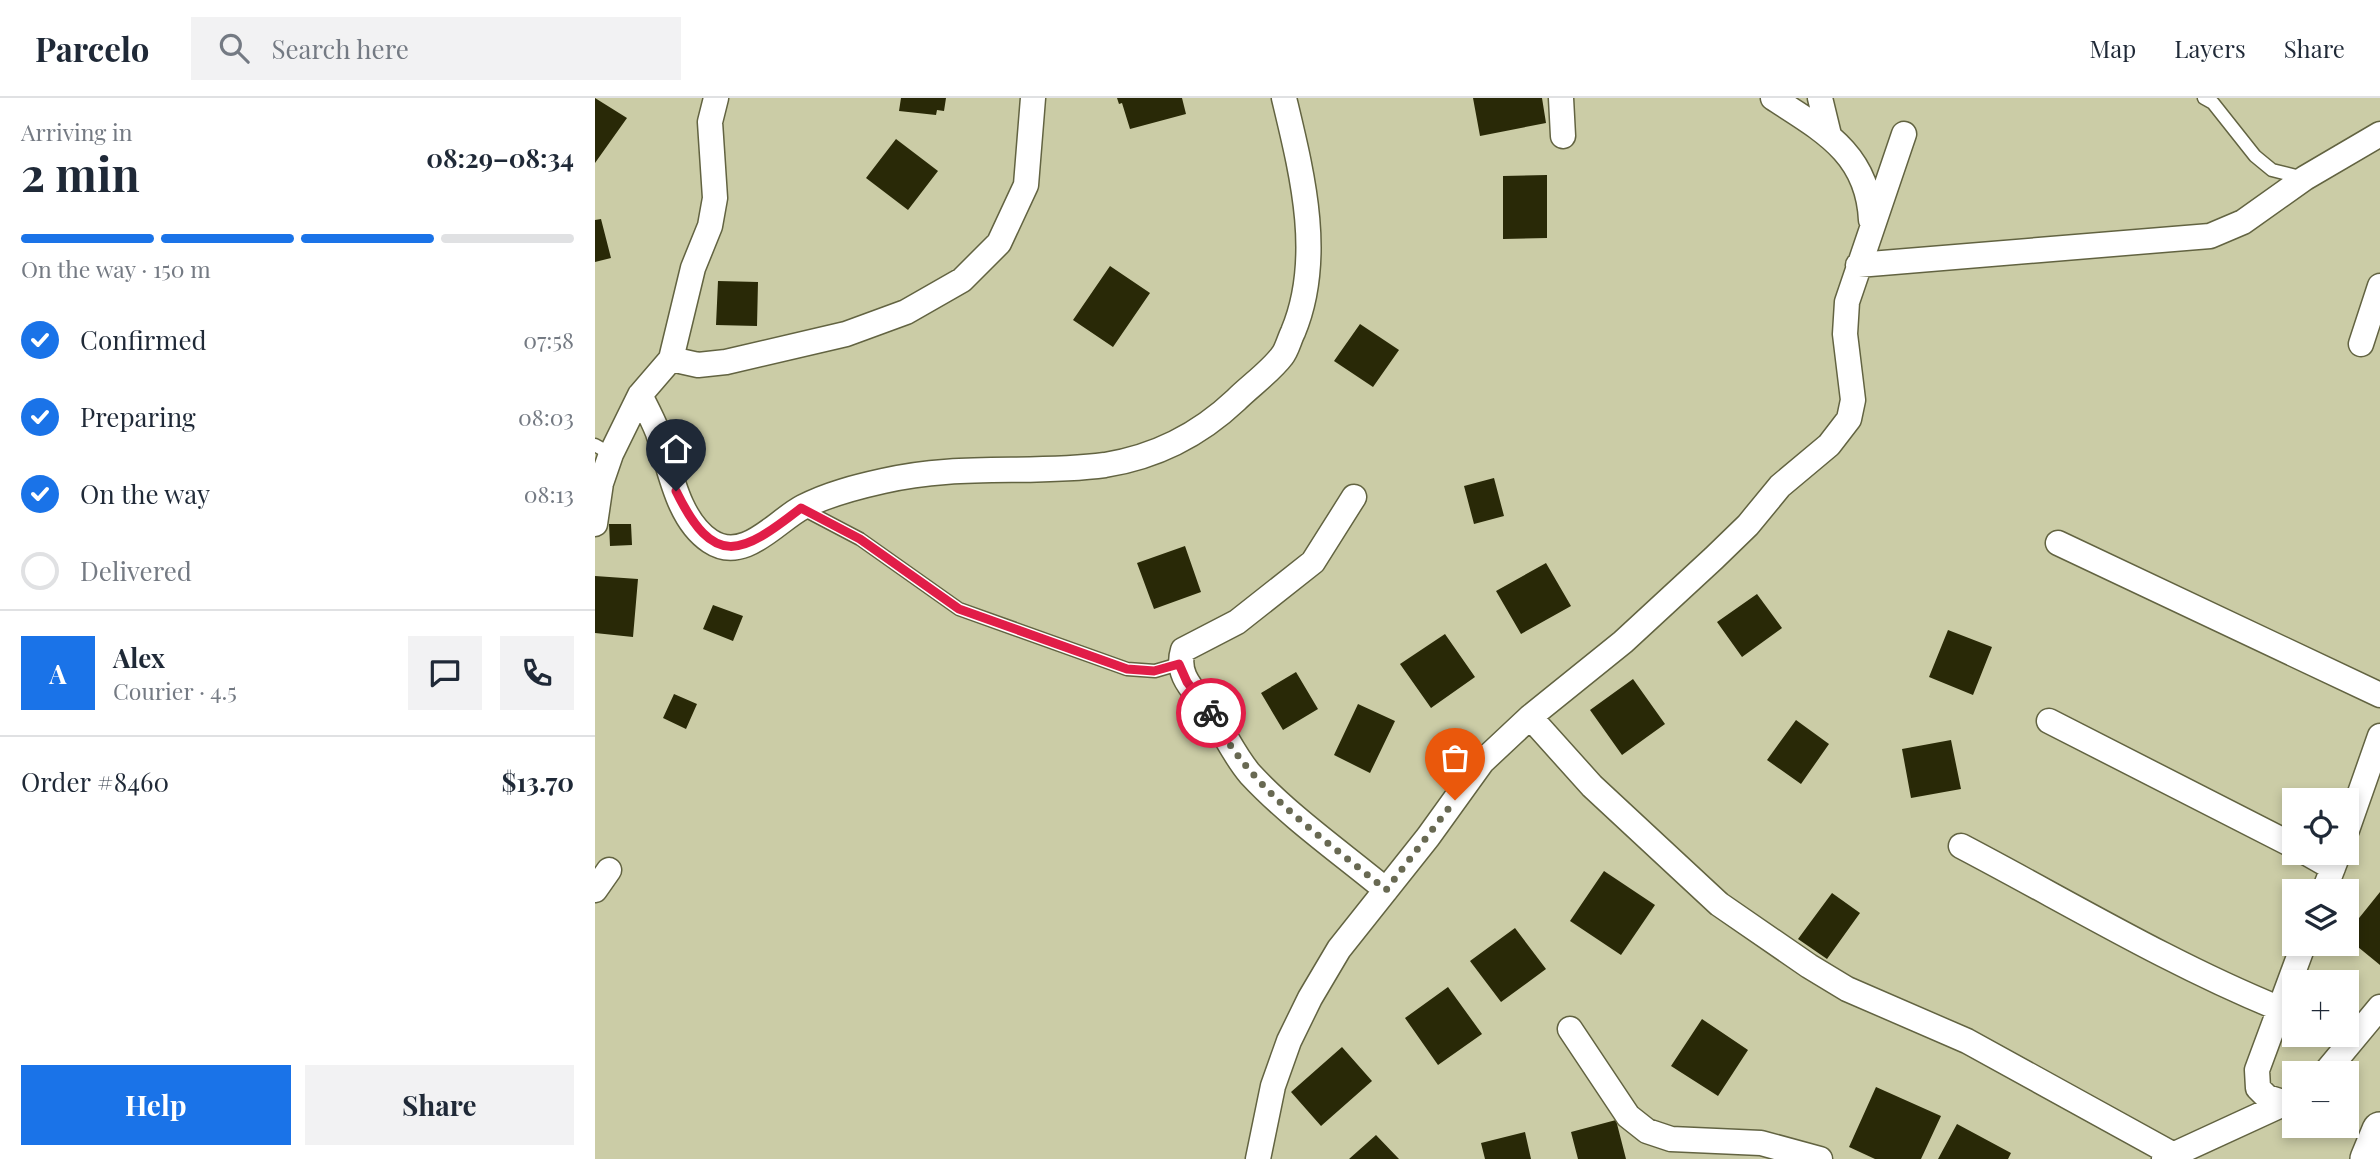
<!DOCTYPE html>
<html lang="en">
<head>
<meta charset="utf-8">
<style>
	body { margin:0; font-family:"Playfair Display",serif; background:#f2f2f3; color:#1f2937; height:100vh; display:flex; flex-direction:column; font-size:26px; white-space:nowrap }
	* { box-sizing:border-box; margin:0 }
	p { font-size:23px; color:#747a83 }
	.icon { flex:none; width:38px; height:38px; fill:none; stroke:currentColor; stroke-width:2; stroke-linecap:round; stroke-linejoin:round }
	.map { position:relative; flex:1; overflow:hidden }
	.sheet { display:flex; flex-direction:column; background:#fff; width:595px }
	.sheet>* { flex:none }
	.tools { position:absolute; left:1687px; top:690px; display:grid; gap:14px }
	.tools a { display:grid; place-items:center; width:77px; height:77px; border-radius:0px; background:#fff; box-shadow:0 4px 10px #0003; font-size:35px }
	.pin { position:absolute; display:grid; place-items:center; width:60px; height:60px; color:#fff; margin:-72px -30px; border-radius:50% 50% 50% 0; rotate:-45deg; box-shadow:0 0 7px #0007 }
	.pin .icon { rotate:45deg }
	.courier { position:absolute; display:grid; place-items:center; width:70px; height:70px; margin:-35px; border:5px solid #e11d48; border-radius:50%; background:#fff; color:#222; box-shadow:0 2px 9px #0007 }
	.overview em { font-style:normal; font-weight:700 }
	.overview div { display:flex; flex-direction:column-reverse }
	.overview { display:flex; align-items:center; justify-content:space-between; height:119px; padding:0 21px }
	h1 { font-size:46px; font-weight:700; line-height:52px }
	.bar { display:grid; grid-template-columns:repeat(4,1fr); gap:10px 7px; align-content:center; height:84px; padding:0 21px }
	.bar i { height:9px; border-radius:5px; background:#e0e1e3 }
	.bar .active { background:#1a73e8 }
	.bar p { grid-column:span 4 }
	.line { display:flex; align-items:center; gap:18px; padding:0 21px; border-top:2px solid #e0e1e3 }
	.line div { flex:1 }
	.round { display:grid; place-items:center; flex:none; width:74px; height:74px; border-radius:0px; background:#f2f2f3 }
	ol { padding:0 21px; list-style:none }
	li { display:flex; align-items:center; gap:21px; height:77px }
	li p { margin-inline-start:auto }
	li .icon { padding:7px; border-radius:50%; background:#1a73e8; color:#fff; stroke-width:4 }
	li:last-child { color:#747a83 }
	li i { width:38px; height:38px; border:4px solid #e0e1e3; border-radius:50% }
	.button { display:flex; gap:14px; margin-top:auto; padding:14px 21px }
	.button a { flex:1; height:80px; border-radius:0px; background:#1a73e8; color:#fff; font-size:28px; font-weight:700; line-height:80px; text-align:center }
	.button a+a { background:#f2f2f3; color:#1f2937 }
	header { display:flex; align-items:center; gap:42px; box-sizing:border-box; height:98px; padding:0 35px; background:#fff; border-bottom:2px solid #e0e1e3 }
	header strong { font-size:33px }
	nav { display:flex; gap:38px; margin-inline-start:auto; font-size:24px }
	.search { width:490px; height:63px; background:#f2f2f3; display:flex; align-items:center; gap:18px; box-sizing:border-box; padding:0 24px; border-radius:0px; color:#747a83; font-size:26px }
	main { display:flex; flex:1; min-height:0 }
	.map>svg:first-child { display:block }
	.building { fill:#292907 }
	.lines { fill:none; stroke-linecap:round; stroke-linejoin:round }
	.lane-casing { stroke:#626341; stroke-width:15 }
	.street-casing { stroke:#626341; stroke-width:27 }
	.secondary-casing { stroke:#626341; stroke-width:38 }
	.lane { stroke:#fff; stroke-width:12 }
	.street { stroke:#fff; stroke-width:24 }
	.secondary { stroke:#fff; stroke-width:35 }
	.done { stroke:#686952; stroke-width:7; stroke-dasharray:0 12.6 }
	.route { stroke:#e11d48; stroke-width:9 }
</style>
</head>
<body>
<header>
<strong>Parcelo</strong>
<div class="search"><svg class="icon" aria-label="search" viewBox="0 0 24 24"><circle cx="10" cy="10" r="6"/><path d="M15 15l6 6"/></svg>Search here</div>
<nav><a>Map</a><a>Layers</a><a>Share</a></nav>
</header>
<main>
<section class="sheet">
<div class="overview"><div><h1>2 min</h1><p>Arriving in</p></div><em>08:29–08:34</em></div>
<div class="bar"><i class="active"></i><i class="active"></i><i class="active"></i><i></i><p>On the way · 150 m</p></div>
<ol>
<li><svg class="icon" aria-label="check" viewBox="0 0 24 24"><path d="M5 12l5 5 9-10"/></svg>Confirmed<p>07:58</p></li>
<li><svg class="icon" aria-label="check" viewBox="0 0 24 24"><path d="M5 12l5 5 9-10"/></svg>Preparing<p>08:03</p></li>
<li><svg class="icon" aria-label="check" viewBox="0 0 24 24"><path d="M5 12l5 5 9-10"/></svg>On the way<p>08:13</p></li>
<li><i></i>Delivered</li>
</ol>
<div class="line" style="height:126px"><b class="round" style="background:#1a73e8;color:#fff">A</b><div><b>Alex</b><p>Courier · 4.5</p></div><a class="round"><svg class="icon" aria-label="chat" viewBox="0 0 24 24"><path d="M4 5h16v11H9l-5 4z"/></svg></a><a class="round"><svg class="icon" aria-label="phone" viewBox="0 0 24 24"><path d="M5 4h4l2 5-3 2q2 4 5 5l2-3 5 2v4C11 20 4 13 5 4z"/></svg></a></div>
<div class="line" style="height:91px"><div>Order #8460</div><b>$13.70</b></div>
<div class="button"><a>Help</a><a>Share</a></div>
</section>
<div class="map">
<svg width="1785" height="1061" viewBox="0 0 1785 1061">
	<rect width="100%" height="100%" fill="#cbcca6"/>
	<path class="building" d="M0,0l32,20 -32,45z
		M306,0h45l-2,13 -7,-1 -1,5 -37,-4z
		M522,0h65l4,16 -56,15 -8,-26 -3,1z
		M878,0h69l4,25 -66,13z
		M301,41l42,32 -30,39 -42,-32z
		M952,77v63l-44,1v-63z
		M6,121l10,39 -16,4v-42z
		M515,168l40,27 -37,54 -40,-27z
		M123,183l40,1 -1,44 -41,-1z
		M765,226l39,26 -26,37 -39,-26z
		M899,380l10,38 -30,8 -10,-38z
		M14,426h22l1,21 -22,1z
		M590,448l16,46 -47,17 -17,-46z
		M951,465l25,43 -50,28 -25,-43z
		M0,478l43,3 -5,58 -38,-4z
		M1162,496l25,34 -40,29 -25,-35z
		M118,507l30,11 -10,25 -30,-12z
		M1353,532l44,17 -19,48 -44,-18z
		M850,536l30,43 -44,31 -31,-44z
		M701,574l22,37 -35,21 -22,-37z
		M1038,581l32,45 -43,31 -32,-45z
		M79,596l23,10 -11,25 -23,-11z
		M763,606l37,17 -25,52 -36,-18z
		M1201,622l33,24 -28,40 -34,-24z
		M1356,642l10,49 -50,9 -9,-49z
		M1009,773l51,34 -34,50 -51,-34z
		M1785,794v73l-33,-27v-5z
		M1237,795l28,20 -33,46 -29,-20z
		M920,830l31,41 -45,33 -31,-41z
		M853,889l34,47 -44,31 -33,-47z
		M1107,921l46,31 -30,46 -47,-30z
		M747,949l30,34 -51,45 -30,-34z
		M1281,989l65,29 -20,43h-46l-26,-12z
		M1021,1022l10,39h-48l-7,-27z
		M1362,1026l54,29 -3,6h-70z
		M930,1034l6,27h-46l-4,-16z
		M781,1037l23,24h-50z"/>
	<g class="lines">
		<defs>
			<path id="lane" d="M1609,0l9,5 42,53 17,14 32,8
				M0,347l16,9
				M206,410l59,31 99,70 168,60 28,2 24,-7"/>
			<path id="street" d="M966,0l2,38
				M1178,0c51,33 95,56 98,122
				M1225,0l9,37
				M1263,167l352,-29 33,-14 62,-44 75,-44
				M1766,246l19,-58
				M76,261l27,6 28,-3 120,-28 60,-22 56,-32 37,-37 27,-58 7,-87
				M45,297c6,12 13,25 18,38 12,35 19,86 52,108 34,23 66,-20 93,-34 25,-13 53,-20 80,-26 76,-18 147,-6 222,-16 50,-8 94,-30 131,-65 14,-14 34,-28 46,-44 5,-6 7,-16 11,-24 31,-74 9,-159 -9,-234
				M759,399l-41,65 -76,60 -54,28c-8,26 12,41 26,61 15,20 24,43 41,63 40,43 90,78 136,116
				M0,426l6,-41 10,-29 29,-59 31,-36 22,-91 17,-42 5,-28 -5,-76 6,-24
				M1463,445l322,152
				M935,619l62,69 127,118 90,62 38,23 120,52 207,114
				M1454,623l245,125
				M1752,732l33,-94
				M1366,748c105,55 207,117 317,162
				M1710,754l28,16
				M0,792l14,-20
				M1729,793l15,-39
				M975,931l58,87 19,15 24,8 90,4 59,16
				M1730,975l55,-66
				M1691,1005l-19,-6 -9,-9 -1,-18 47,-127
				M663,1061l15,-73 16,-45 21,-43 29,-49 89,-112 54,-75 48,-45 93,-75 91,-84 34,-33 32,-39 49,-41 20,-26 4,-19 -8,-66 2,-32 57,-168
				M1569,1061l126,-58"/>
			<path id="secondary" d="M1773,1061l12,-29"/>
		</defs>
		<use href="#lane" class="lane-casing"/>
		<use href="#street" class="street-casing"/>
		<use href="#secondary" class="secondary-casing"/>
		<use href="#lane" class="lane"/>
		<use href="#street" class="street"/>
		<use href="#secondary" class="secondary"/>
	</g>
	<g class="lines">
		<path class="done" d="M616,615c41,79 108,121 175,177l69,-90"/>
		<path class="route" d="M81,393c38,78 65,64 125,17l59,31 99,70 168,60 27,2 25,-7 8,18 24,31"/>
	</g>
</svg>
<div class="tools">
<a><svg class="icon" aria-label="locate" viewBox="0 0 24 24"><circle cx="12" cy="12" r="6"/><path d="M12 2v4M12 18v4M2 12h4M18 12h4"/></svg></a>
<a><svg class="icon" aria-label="layers" viewBox="0 0 24 24"><path d="M12 4l9 5-9 5-9-5zM3 14l9 5 9-5"/></svg></a>
<a>+</a>
<a>−</a>
</div>
<div class="pin" style="left:860px;top:702px;background:#ea580c"><svg class="icon" aria-label="bag" viewBox="0 0 24 24"><path d="M5 8h14l-1 12H6zM9 8a3 3 0 0 1 6 0"/></svg></div>
<div class="pin" style="left:81px;top:393px;background:#1f2937"><svg class="icon" aria-label="home" viewBox="0 0 24 24"><path d="M3 11l9-7 9 7M6 9v11h12V9"/></svg></div>
<div class="courier" style="left:616px;top:615px"><svg class="icon" aria-label="bike" viewBox="0 0 24 24"><circle cx="6" cy="16" r="4"/><circle cx="18" cy="16" r="4"/><path d="M6 16l4-8h5l3 8M10 8l3 8H6M13 5h3"/></svg></div>
</div>
</main>
</body>
</html>
